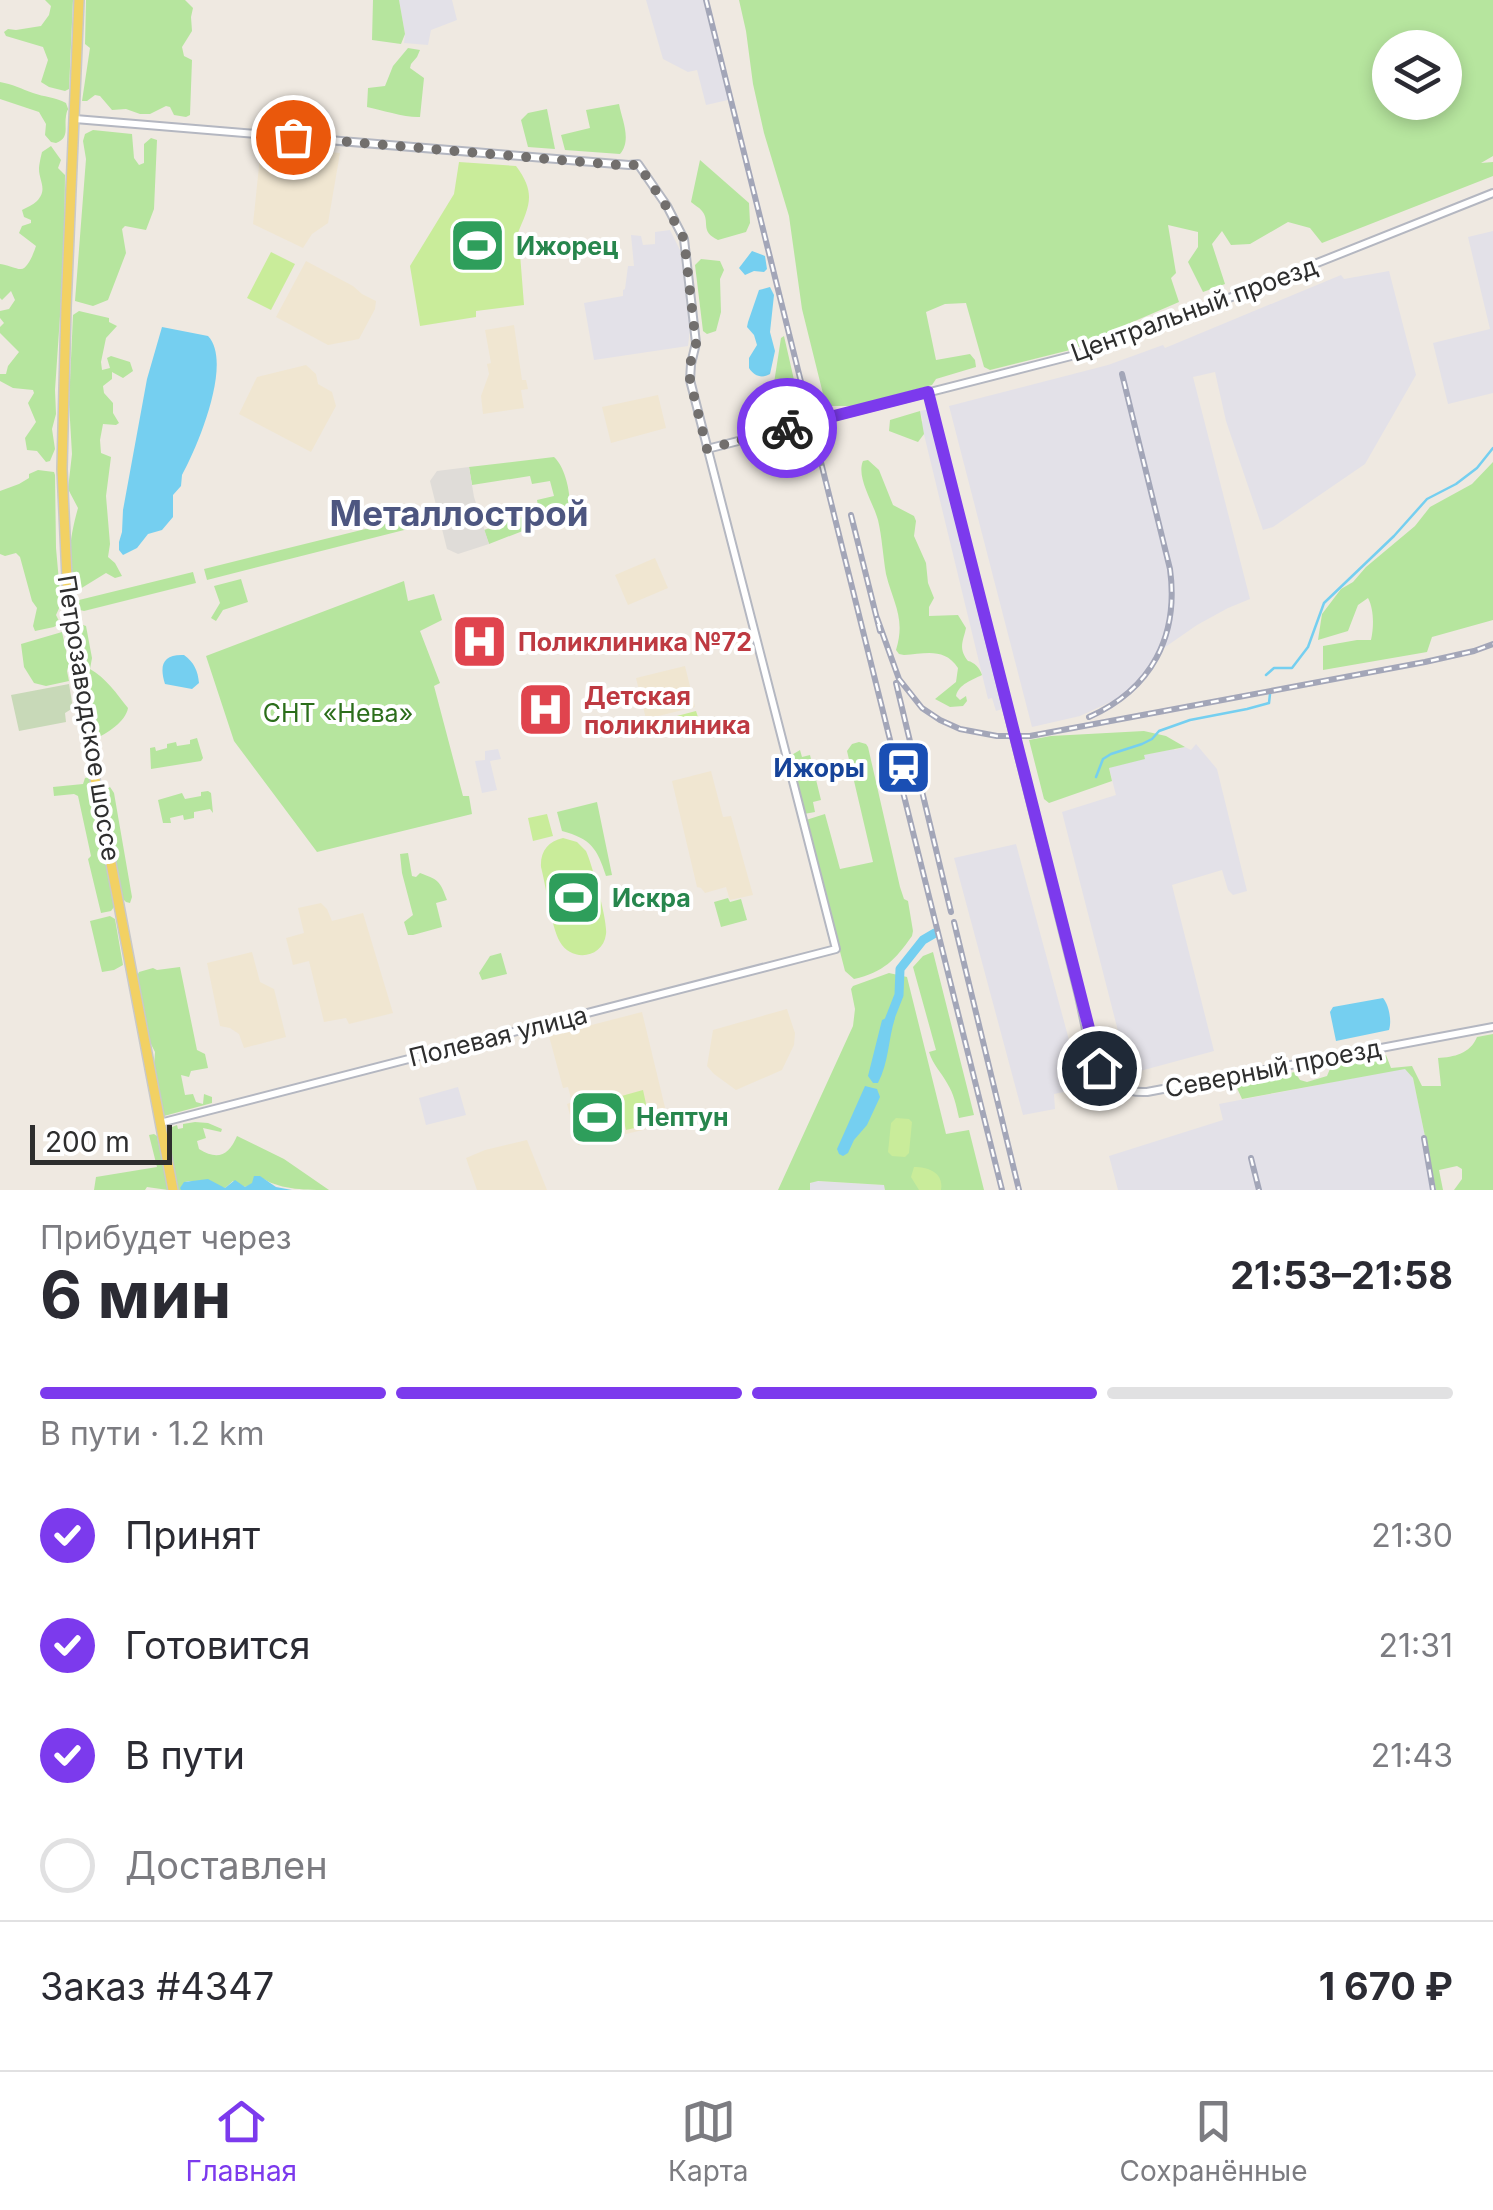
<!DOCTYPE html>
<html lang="ru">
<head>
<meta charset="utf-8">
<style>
	body { margin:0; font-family:Inter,sans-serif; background:#f7f7f7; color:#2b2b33; height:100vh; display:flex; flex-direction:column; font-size:38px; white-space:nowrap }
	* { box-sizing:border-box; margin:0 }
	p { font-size:32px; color:#7c7c81 }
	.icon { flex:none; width:55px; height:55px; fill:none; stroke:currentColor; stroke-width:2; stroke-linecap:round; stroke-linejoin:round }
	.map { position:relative; height:1190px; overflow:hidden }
	.panel { display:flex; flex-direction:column; background:#fff; flex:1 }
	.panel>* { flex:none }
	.buttons { position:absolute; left:1372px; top:30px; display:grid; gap:20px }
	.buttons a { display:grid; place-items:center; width:90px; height:90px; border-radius:50%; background:#fff; box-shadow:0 5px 15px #0003; font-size:50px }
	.scale { position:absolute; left:30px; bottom:25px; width:142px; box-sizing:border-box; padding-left:10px; border:5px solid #2e2e2e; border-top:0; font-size:28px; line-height:35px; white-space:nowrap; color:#2e2e2e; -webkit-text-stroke:8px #fff; paint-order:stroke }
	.pin { position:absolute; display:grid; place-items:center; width:85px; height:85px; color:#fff; margin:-42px; border:5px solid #fff; border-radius:50%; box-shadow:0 2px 10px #0007 }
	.courier { position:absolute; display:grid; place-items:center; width:100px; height:100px; margin:-50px; border:8px solid #7c3aed; border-radius:50%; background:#fff; color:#222; box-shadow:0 2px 12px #0007 }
	.headline em { font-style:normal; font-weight:700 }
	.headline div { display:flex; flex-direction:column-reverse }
	.headline { display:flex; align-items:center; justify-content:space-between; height:170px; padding:0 40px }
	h1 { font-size:65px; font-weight:700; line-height:75px }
	.bar { display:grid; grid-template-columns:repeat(4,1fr); gap:15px 10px; align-content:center; height:120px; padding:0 40px }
	.bar i { height:12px; border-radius:8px; background:#e1e1e2 }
	.bar .current { background:#7c3aed }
	.bar p { grid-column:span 4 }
	.line { display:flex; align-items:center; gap:25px; padding:0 40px; border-top:2px solid #e1e1e2 }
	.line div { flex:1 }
	ol { padding:0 40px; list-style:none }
	li { display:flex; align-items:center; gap:30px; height:110px }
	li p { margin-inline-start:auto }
	li .icon { padding:10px; border-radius:50%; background:#7c3aed; color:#fff; stroke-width:4 }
	li:last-child { color:#7c7c81 }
	li i { width:55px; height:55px; border:5px solid #e1e1e2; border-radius:50% }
	.dock { display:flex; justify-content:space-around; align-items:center; height:140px; border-top:2px solid #e1e1e2; background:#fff; font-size:28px; color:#7c7c81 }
	.dock a { display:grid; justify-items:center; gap:5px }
	.dock .current { color:#7c3aed }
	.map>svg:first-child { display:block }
	.industrial { fill:#e3e1e8 }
	.education { fill:#f0e6d1 }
	.green { fill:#b6e59e; fill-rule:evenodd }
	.cemetery { fill:#c8d9b8 }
	.pitch { fill:#c9ec9a }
	.plaza { fill:#dfdcd8 }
	.water { fill:#75cff0 }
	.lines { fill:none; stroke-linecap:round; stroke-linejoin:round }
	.stream { stroke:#75cff0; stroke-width:2.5 }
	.river { stroke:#75cff0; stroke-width:9 }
	.tertiary-casing { stroke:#b4b7c1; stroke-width:10 }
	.primary-casing { stroke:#c9c9c9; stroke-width:12 }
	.tertiary { stroke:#fff; stroke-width:6 }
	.primary { stroke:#f2d163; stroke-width:9 }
	.rail-casing { stroke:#a3a6b8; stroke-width:6 }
	.rail { stroke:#fff; stroke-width:2.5; stroke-dasharray:8; stroke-linecap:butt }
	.done { stroke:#726f6d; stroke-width:10; stroke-dasharray:0 18 }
	.route { stroke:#7c3aed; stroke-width:12 }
	.labels { text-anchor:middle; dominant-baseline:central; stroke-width:8; stroke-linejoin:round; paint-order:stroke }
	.leisure-label { font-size:25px; font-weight:bold; fill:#27864d; stroke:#fff; text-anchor:start }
	.street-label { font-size:25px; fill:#2e2e2e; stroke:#fff }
	.health-label { font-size:25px; font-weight:bold; fill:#be3a42; stroke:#fff; text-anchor:start }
	.park-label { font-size:25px; fill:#2c6e1b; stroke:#fff }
	.transit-label { font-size:25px; font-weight:bold; fill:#164399; stroke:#fff; text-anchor:end }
	.district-label { font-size:35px; font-weight:bold; fill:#4d5680; stroke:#fff }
</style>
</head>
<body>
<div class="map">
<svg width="1493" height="1190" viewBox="0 0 1493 1190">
	<rect width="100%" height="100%" fill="#efe9e1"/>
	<path class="industrial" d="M399,0h53l5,20 -26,10 -3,15 -24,-2 1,-9z
		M646,0h57l25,100 -22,5 -9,-35 -9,2 -25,-13z
		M670,230l10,20 10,79 -2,17 -94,14 -10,-57 39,-7v-6l2,-1 3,-23h6l-3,-31 10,1 2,9 12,-1v-12z
		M1493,231v162l-45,11 -15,-61 57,-14 -22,-92z
		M1389,271l27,104 -51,89 -92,63 -10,3 -37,-109 -11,-49 -22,5 57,222 -22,9 -31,17 -36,25 -21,29 -19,18 -41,19 -48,11 -83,-321 159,-41 55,-20 2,3 176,-73 3,4z
		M930,409l75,299 -9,3 -4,-13 -4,1 -67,-277 2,-1 -3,-10z
		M1196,744l21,25 30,122 -14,4 -5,-5 -6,-20 -50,15 42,166 -85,23 -67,-262 54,-17 -7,-27 34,-13 31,-6 1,1 10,-3 6,3z
		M498,749l3,10 -11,2 7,29 -15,3 -7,-32 10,-1v-9z
		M1016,844l66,244 -28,6 1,15 -32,6 -69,-257z
		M1405,1068l8,10 23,112h-318l-9,-34 114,-36 -4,-16z
		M458,1087l8,28 -40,10 -7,-27z
		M814,1181l71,4v5h-75v-6z"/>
	<path class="education" d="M261,147l79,6 -12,70 -16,11 -9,14 -50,-24z
		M306,261l47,25 9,8 14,7 -1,8 -16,30 -31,6 -52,-28z
		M514,325l8,55h4l2,9 -7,1 3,18 -41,6 -2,-18 8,-22 -2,-10 4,-1 -6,-33z
		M306,365l10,9 2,10 14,8 4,14 -25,46 -72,-38 18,-37z
		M658,395l8,33 -55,15 -9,-36z
		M655,558l13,30 -40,17 -13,-30z
		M685,666l10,41 -49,12 -10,-41z
		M711,771l12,46 8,-1 22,79 -23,5 -4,-13 -21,6 -4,-5 -4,-1 -25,-106z
		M321,903l6,6 5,12 31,-8 30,100 -44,11 -3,-6 -22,4 -15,-61 -16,4 -7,-27 18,-5 -6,-25z
		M252,952l8,30 14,7 12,48 -42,11 -5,-14 -9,-6 -10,-2 -13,-63z
		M787,1009l8,24 -1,12 -12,25 -46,20 -22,-16 -7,-8 6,-36z
		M642,1012l27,112 -91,21 -11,-41 5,-2 -4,-15 -5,1 -14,-52z
		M527,1140l20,50h-70l-11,-32 19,-8z"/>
	<path class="green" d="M45,0h28l-4,89 -4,2 -16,-4 -8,-5 7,-22 -5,-13 -37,-11 -2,-4 4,-3 8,1 25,-4 8,-11 2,-9z
		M86,0h99l8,8 -2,9 1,14 -10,16 2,9 8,4 -2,55 -4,2 -12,-2 -4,-8 -4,-1 -16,8h-10l-14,-5 -14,1 -12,-14 -5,-1 -8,6h-5l8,-53 -5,-4z
		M373,0h26l6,34 -4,10 -29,-4z
		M739,0h754v156l-12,7 12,-1v14l-171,67 -12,-15 -22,-6 -38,22 -19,1 -9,-14 -10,13 13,40 -22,8 -15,-30 10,-15v-15l-30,-7 8,48 -5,5 8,24 -51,22v8l-58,18 -80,20 -6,-3 -18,-64 -21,1 -19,8 10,48 34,-6 5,6 1,7 -40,12 -4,6 -78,21h-28l-24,-97 -13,-93 -25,-83 -11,-49 -7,-53zM1390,48h55v54h-55z
		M408,48l12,2 -3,7 -6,7 -1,4 14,10 -4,39c-13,1 -39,-7 -53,-10l1,-19 17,-2 8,-20z
		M0,82c12,2 22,7 33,11 11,4 22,4 33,10 4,12 2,1 0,13 -2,12 4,22 -10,27l-5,-1 -6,-7 1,-11 -7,-12 -39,-13z
		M619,104c3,16 13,36 1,50l-55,-4 -4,-15 29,-7 -4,-18z
		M547,109l8,40 -27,-2 -7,-27 7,-7z
		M93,130l39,4 2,24 5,7 5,-2v-19l7,-6 6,2 -3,69 -8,21 -21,-4 -3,3 4,24 -18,47 -15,6 -18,-5 11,-142 -3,-18 2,-7z
		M51,146l10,14 -3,8 7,7 -1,82 -9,133 1,24 -4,15 3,20 -5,12 -4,1 -9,-11 -10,-1 -2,-12 11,-16 -8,-19 6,-10 -1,-3 -20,-2 -13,-7v-7h6l2,-8 11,-14 -19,-19v-6l4,-4 -4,-5v-7l9,-2 6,-9 -4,-9 -9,9 -2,-2v-34c4,0 19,6 21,5 7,0 13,-17 15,-23l-17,-13 3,-7 9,-3v-3l-7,-3 -2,-7c5,-3 11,-5 15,-9 11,-12 2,-20 2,-32 0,-4 2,-13 3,-17z
		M700,160l49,43 1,20 -4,9 -28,8c-19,-9 -7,-18 -16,-29 -3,-4 -8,-6 -11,-9z
		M701,259l19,2 4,9 -4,9 1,33 -5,19 -9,3 -4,-3 -8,-66z
		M79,311l30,7v4l8,4 -11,12 -5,24 1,8 8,-2 -3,-10 4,-2 19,6 3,9 -10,7 -11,-6v7l-9,7 1,7 9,10v10l6,10 -3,2 -13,-1 -3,16 1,13 10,4 -5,39 4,48 -2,13 7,6 7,13 -7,2 -9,-5 -26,16 -6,-3c-8,-26 -3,-53 4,-78l-10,-19 4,-35 -3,-51 4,-88z
		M784,336l13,57 -13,5 -5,-2 -5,-13 7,-45z
		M920,411l4,23 -6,8 -29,-11 1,-11z
		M554,457c12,11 18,40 15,56l-80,31 -5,-14 55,-19 -2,-11 17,-4 -4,-15 -18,3 -2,-8 -58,9 -3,-18z
		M868,460l11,10 14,35 21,11 2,5 -2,15 12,27 2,20 6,15 -5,9v9l29,-1 8,13c-3,14 -8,20 2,33 6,1 12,7 14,14 -10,5 -23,9 -26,21l4,4 6,-4 1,5 -4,5 -13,1 -15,-8 21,-17 2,-14c-14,-21 -33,-14 -54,-13l-5,-1 -3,-4c10,-32 -3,-47 -10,-76 -3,-18 -4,-37 -8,-54 -5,-18 -22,-43 -15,-59z
		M1493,462v158l-61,17 -5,15 -104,18v-24l34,-6h14c3,-13 3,-31 -3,-42l-10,7 -10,26 -30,9 4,-26 19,-25 12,-7 13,-15 49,-41 15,-19 42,-23z
		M38,470l16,2 1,3 1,73 5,56 -5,11 4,8 -6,4 -19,4 -2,-5 4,-18 -5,-7 -12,-44 -4,-4 -11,3 -5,-2v-63l19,-7 10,-6v-4z
		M418,516l5,6 -3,4 -213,54 -3,-11z
		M193,572l3,11 -112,28 -8,-2v-4l3,-5z
		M241,579l7,23 -25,8 -7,11 -5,-3 9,-15 -6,-17z
		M404,581l4,20 26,-7 8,26 -22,11 20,52 -6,3 29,110h6l3,18 -155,38 -83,-111 -28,-85z
		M83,625l3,1 6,32 -2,11c15,8 27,25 38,39 -2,13 -21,26 -34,31l-14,-101v-9z
		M62,632l7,32 -2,7 2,10 -23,5 -12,-3 -10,-16 -3,-23z
		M1144,731l22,5 19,11 -41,8 1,4 -36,9 3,13 -63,22 -5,-4 -15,-59 22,-4z
		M197,738l6,20 -2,3 -50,8 -1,-21 5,-1 1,4 11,-3v-4l9,-2 1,4 13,-2v-4z
		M859,742l7,2 2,3 32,140 4,12 4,2 5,30 -1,5c-17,24 -28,36 -58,43l-9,-8 -39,-151 19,-6 15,55 33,-7 -26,-111 5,-7z
		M800,750l2,7 8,-2 11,45 -8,2 2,10 -11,2 -14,-58z
		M89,777l25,130 -3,4 -10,2 -13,-54 3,-3 -13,-60 -4,-2 -20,2 -1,-9 30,-3 2,-6z
		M110,787l4,6 18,104 -2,6 -4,-1 -4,-4 -20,-107z
		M208,791l3,2 2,20 -3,-4 -16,3v6l-10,2 -1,-5 -13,3 1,5h-8l-5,-23 24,-7 3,6 16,-3v-4z
		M597,802l15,73 -6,1c-9,-28 -15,-37 -44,-45l-5,-19z
		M408,853l4,23 4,1 4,-4c19,7 20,8 27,27l-11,3 6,24 -29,8h-5l-4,-13 9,-7 -11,-42 -2,-19z
		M728,898l2,4 11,-3 6,21 -26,7 -7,-25z
		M110,916l5,3 8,46 -9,5 -12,2 -12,-51z
		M933,952l41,163 -15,3c-3,-13 -5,-24 -12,-35 -6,-11 -14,-18 -18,-31l7,-2 -23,-83 10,-11z
		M501,953l6,21 -25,6 -3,-7 11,-17z
		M180,967l17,83 8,4 3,14 -17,3 -2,6 -8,-2 4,20 8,-1 3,8 7,2 1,-10 8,3v6l-48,13 -10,-49 1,-15 -6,-12 -12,-64 2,-4 14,-4 4,2z
		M889,973l18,4 39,157 23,-4 15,60h-99l-1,-5 -66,-4 -8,2v7h-32l75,-164 2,-17 -4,-20 2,-3z
		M1493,1034v156h-39l8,-11v-10l-5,-3 -18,4 4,20h-7l-23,-112 -8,-9 -163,30 -5,-11 1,-5 57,-11 5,8 7,2 20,-6 5,-12 54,-9 5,13 21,-2 10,20h19l-3,-28c16,-1 32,-4 39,-21z
		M195,1122l13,1 14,6 -1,3 -18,-4 3,10 -9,3 2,8c19,12 30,6 38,-13l47,23 45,31c-21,0 -48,0 -65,-11l-19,8 -12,-6 -8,7 -36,-7 -4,1 -4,8h-4l-11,-55 6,-8 5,-2 1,4 5,-1v-4z
		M154,1134l3,2 11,54 -21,-3 -2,3h-51l2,-13 61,-10 -8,-32z"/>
	<path class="cemetery" d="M69,684l4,24 -8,5 1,9 -47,9 -8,-36z"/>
	<path class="pitch" d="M459,162l57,4c21,28 13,40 1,69l14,3 -1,16h-10l4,51 -48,6v6l-56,9 -10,-60 44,-72z
		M271,252l24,12 -24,46 -24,-12z
		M696,711l4,12 -42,11 -4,-12z
		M547,814l6,22 -20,5 -5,-23z
		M563,838l14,4 9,9c6,13 22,71 20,83 -3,25 -35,28 -46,8 -9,-16 -14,-56 -19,-75 -1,-15 7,-26 22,-29z
		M643,1090l7,32 -3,3 -21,5 -8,-33z
		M896,1118l13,1 3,3 -3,31 -4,4 -13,-1 -4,-4 3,-29z
		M914,1167c15,0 30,6 27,23h-22l-8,-13z"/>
	<path class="plaza" d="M469,467l5,30 15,47 -31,10 -11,-5 -17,-68 7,-10z"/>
	<path class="water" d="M752,251l13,5 2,13 -3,3 -10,-1 -9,4 -6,-7z
		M770,287l4,8 -4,37 5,19 -5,23c-8,5 -16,2 -21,-6v-10l8,-13 -3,-10 -7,-8 1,-5 11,-32z
		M162,327l46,9c25,26 -10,110 -26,139l-1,11 -8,9v22l-11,13 -14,4 -11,14 -14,7 -4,-5v-8l3,-10 1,-22 24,-131z
		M184,655c10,7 14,16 15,28l-7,6 -27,-5c-6,-19 -2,-30 19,-29z
		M1383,998c6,7 9,23 6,32l-53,11 -6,-29 3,-5z
		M893,1015l2,3c-7,22 -6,44 -17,65h-5l-5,-7 14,-56z
		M865,1086l12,3 3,8 -13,28 -13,15 -6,13 -5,3 -4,-2 -2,-5z
		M254,1176h6l16,11 16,3h-111l-1,-2 4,-6 24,-3 17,9 10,-8 10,7 7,-4z"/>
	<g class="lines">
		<path class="stream" d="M1266,675l8,-7h18l16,-21 16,-44 70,-67 33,-37 29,-15 21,-16 16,-20
			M1096,777l7,-18 8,-5 31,-10 10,-5 7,-8 31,-11 57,-11 22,-6 1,-9"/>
		<path class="river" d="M888,1023l11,-28 1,-26 23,-29 12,-7"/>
		<defs>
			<path id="tertiary" d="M75,119l554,46 9,-1 29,42 17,33 12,104 -5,21 -1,16 146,569 -676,174
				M928,392l150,600c11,44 12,103 69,100l346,-65
				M707,449l368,-94 46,-14 372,-148"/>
			<path id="primary" d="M79,0l-13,308 -4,161 6,131 16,121 89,469"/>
		</defs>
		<use href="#tertiary" class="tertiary-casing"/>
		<use href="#primary" class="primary-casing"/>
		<use href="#tertiary" class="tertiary"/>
		<use href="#primary" class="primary"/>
		<defs>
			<path id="rail" d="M706,0l296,1190
				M851,515l29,116
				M877,618l22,61 23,29 18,12 20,9 37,7h33l134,-25 261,-49 49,-11 19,-7
				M896,683l55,229
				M1089,717c63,-28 90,-81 81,-148l-48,-195
				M954,922l65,268
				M1424,1138l9,52
				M1251,1158l8,32"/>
		</defs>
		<use href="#rail" class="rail-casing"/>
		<use href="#rail" class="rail"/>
	</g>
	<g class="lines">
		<path class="done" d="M293,137l336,29 9,-2 28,42 18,33 12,105 -6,20v16l17,69 80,-21"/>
		<path class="route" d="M787,428l141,-36 171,676"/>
	</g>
	<defs>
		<symbol id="stadium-square" viewBox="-11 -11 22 22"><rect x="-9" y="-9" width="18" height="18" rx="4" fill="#2e9e5b" stroke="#fff"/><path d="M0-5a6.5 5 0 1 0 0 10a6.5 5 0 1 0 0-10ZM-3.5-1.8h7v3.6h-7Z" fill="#fff"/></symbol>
		<symbol id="hospital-square" viewBox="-11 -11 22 22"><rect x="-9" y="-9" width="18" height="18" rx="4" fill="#e0444e" stroke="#fff"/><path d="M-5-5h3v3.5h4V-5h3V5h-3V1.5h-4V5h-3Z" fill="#fff"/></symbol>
		<symbol id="station-square" viewBox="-11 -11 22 22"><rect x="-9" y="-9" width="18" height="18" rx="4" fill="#1a4fb4" stroke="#fff"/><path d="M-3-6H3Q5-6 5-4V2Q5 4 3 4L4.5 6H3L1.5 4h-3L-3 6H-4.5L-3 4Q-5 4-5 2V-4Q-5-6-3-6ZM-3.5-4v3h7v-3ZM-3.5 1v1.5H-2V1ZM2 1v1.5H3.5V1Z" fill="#fff"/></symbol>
	</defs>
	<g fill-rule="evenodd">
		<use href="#stadium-square" x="446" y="214" width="63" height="63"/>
		<use href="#hospital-square" x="448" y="610" width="63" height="63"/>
		<use href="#hospital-square" x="514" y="678" width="63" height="63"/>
		<use href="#station-square" x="872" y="736" width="63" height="63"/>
		<use href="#stadium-square" x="542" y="866" width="63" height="63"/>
		<use href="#stadium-square" x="566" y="1086" width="63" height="63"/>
	</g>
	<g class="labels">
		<g class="leisure-label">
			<text x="516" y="246">Ижорец</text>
			<text x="612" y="898">Искра</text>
			<text x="636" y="1117">Нептун</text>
		</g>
		<g class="street-label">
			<text transform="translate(1194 309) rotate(-20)">Центральный проезд</text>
			<text transform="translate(89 718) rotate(81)">Петрозаводское шоссе</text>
			<text transform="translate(498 1036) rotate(-14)">Полевая улица</text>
			<text transform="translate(1273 1068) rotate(-11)">Северный проезд</text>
		</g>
		<g class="health-label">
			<text x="518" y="642">Поликлиника №72</text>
			<text x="584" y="696">Детская<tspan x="584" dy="29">поликлиника</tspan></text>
		</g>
		<g class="park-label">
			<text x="338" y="713">СНТ «Нева»</text>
		</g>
		<g class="transit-label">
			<text x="865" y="768">Ижоры</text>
		</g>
		<g class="district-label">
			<text x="459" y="513">Металлострой</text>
		</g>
	</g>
</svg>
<div class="buttons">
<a><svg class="icon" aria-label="layers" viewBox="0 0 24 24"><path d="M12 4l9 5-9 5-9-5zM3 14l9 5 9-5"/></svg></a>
</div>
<div class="scale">200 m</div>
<div class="pin" style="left:293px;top:137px;background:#ea580c"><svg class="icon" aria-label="bag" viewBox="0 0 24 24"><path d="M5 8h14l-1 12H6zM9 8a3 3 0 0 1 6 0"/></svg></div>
<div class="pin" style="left:1099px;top:1068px;background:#1f2937"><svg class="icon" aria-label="home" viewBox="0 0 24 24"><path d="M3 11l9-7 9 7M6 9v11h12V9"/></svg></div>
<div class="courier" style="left:787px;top:428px"><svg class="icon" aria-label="bike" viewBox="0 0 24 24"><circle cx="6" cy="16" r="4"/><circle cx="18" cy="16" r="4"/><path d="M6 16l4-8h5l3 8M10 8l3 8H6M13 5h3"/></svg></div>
</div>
<section class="panel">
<div class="headline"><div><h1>6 мин</h1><p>Прибудет через</p></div><em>21:53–21:58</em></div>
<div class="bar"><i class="current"></i><i class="current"></i><i class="current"></i><i></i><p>В пути · 1.2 km</p></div>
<ol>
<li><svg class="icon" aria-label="check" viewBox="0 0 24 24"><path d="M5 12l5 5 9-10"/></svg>Принят<p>21:30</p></li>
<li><svg class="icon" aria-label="check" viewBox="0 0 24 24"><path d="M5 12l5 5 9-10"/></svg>Готовится<p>21:31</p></li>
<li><svg class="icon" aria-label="check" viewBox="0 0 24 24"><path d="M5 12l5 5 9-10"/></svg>В пути<p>21:43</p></li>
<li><i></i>Доставлен</li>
</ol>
<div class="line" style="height:130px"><div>Заказ #4347</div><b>1 670 ₽</b></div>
</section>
<nav class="dock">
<a class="current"><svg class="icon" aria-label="home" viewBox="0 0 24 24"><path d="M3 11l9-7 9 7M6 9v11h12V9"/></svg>Главная</a>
<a><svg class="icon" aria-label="map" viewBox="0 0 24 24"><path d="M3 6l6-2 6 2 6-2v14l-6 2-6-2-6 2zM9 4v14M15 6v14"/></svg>Карта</a>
<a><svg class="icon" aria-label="saved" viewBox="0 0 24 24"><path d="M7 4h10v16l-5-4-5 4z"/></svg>Сохранённые</a>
</nav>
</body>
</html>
